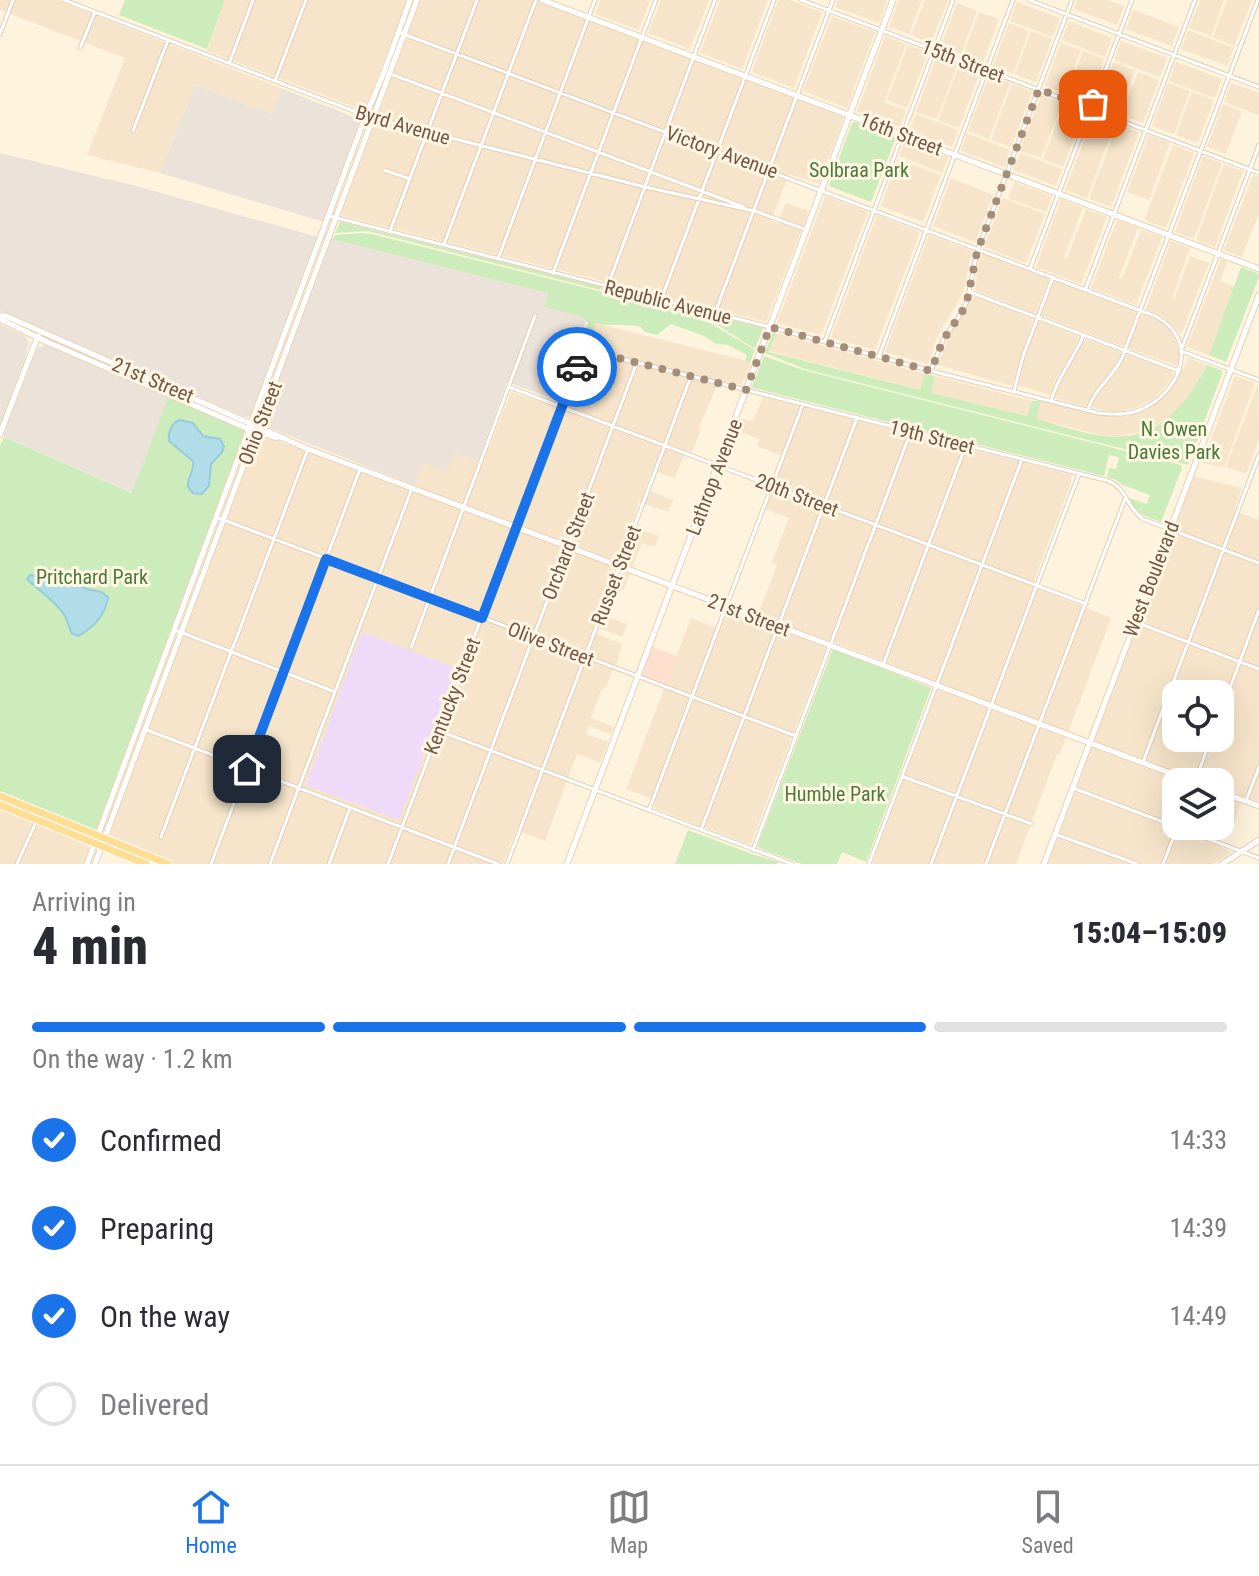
<!DOCTYPE html>
<html lang="en">
<head>
<meta charset="utf-8">
<style>
	body { margin:0; font-family:"Roboto Condensed",sans-serif; background:#f7f7f7; color:#2b2b33; height:100vh; display:flex; flex-direction:column; font-size:30px; white-space:nowrap }
	* { box-sizing:border-box; margin:0 }
	p { font-size:26px; color:#7c7c81 }
	.icon { flex:none; width:44px; height:44px; fill:none; stroke:currentColor; stroke-width:2; stroke-linecap:round; stroke-linejoin:round }
	.map { position:relative; height:864px; overflow:hidden }
	.side { display:flex; flex-direction:column; background:#fff; flex:1 }
	.side>* { flex:none }
	.fabs { position:absolute; left:1162px; top:680px; display:grid; gap:16px }
	.fabs a { display:grid; place-items:center; width:72px; height:72px; border-radius:16px; background:#fff; box-shadow:0 8px 32px #0002; font-size:40px }
	.pin { position:absolute; display:grid; place-items:center; width:68px; height:68px; color:#fff; margin:-34px; border-radius:16px; box-shadow:0 4px 12px #0006 }
	.courier { position:absolute; display:grid; place-items:center; width:80px; height:80px; margin:-40px; border:6px solid #1a73e8; border-radius:50%; background:#fff; color:#222; box-shadow:0 2px 10px #0007 }
	.head em { font-style:normal; font-weight:800 }
	.head div { display:flex; flex-direction:column-reverse }
	.head { display:flex; align-items:center; justify-content:space-between; height:136px; padding:0 32px }
	h1 { font-size:52px; font-weight:800; line-height:60px }
	.bar { display:grid; grid-template-columns:repeat(4,1fr); gap:12px 8px; align-content:center; height:96px; padding:0 32px }
	.bar i { height:10px; border-radius:6px; background:#e1e1e2 }
	.bar .selected { background:#1a73e8 }
	.bar p { grid-column:span 4 }
	ol { padding:0 32px; list-style:none }
	li { display:flex; align-items:center; gap:24px; height:88px }
	li p { margin-inline-start:auto }
	li .icon { padding:8px; border-radius:50%; background:#1a73e8; color:#fff; stroke-width:4 }
	li:last-child { color:#7c7c81 }
	li i { width:44px; height:44px; border:4px solid #e1e1e2; border-radius:50% }
	.menu { display:flex; justify-content:space-around; align-items:center; height:112px; border-top:2px solid #e1e1e2; background:#fff; font-size:22px; color:#7c7c81 }
	.menu a { display:grid; justify-items:center; gap:4px }
	.menu .selected { color:#1a73e8 }
	.map>svg:first-child { display:block }
	.residential { fill:#f6e5ca; fill-rule:evenodd }
	.commercial { fill:#ffe0cf }
	.industrial { fill:#ebe3da }
	.education { fill:#f0dafa }
	.green { fill:#ccecbb }
	.water { fill:#b0dde8; stroke:#96ccdb; stroke-width:2 }
	.lines { fill:none; stroke-linecap:round; stroke-linejoin:round }
	.street-casing { stroke:#e2cfb8; stroke-width:5 }
	.secondary-casing { stroke:#ead2b8; stroke-width:7 }
	.primary-casing { stroke:#fff; stroke-width:9 }
	.street { stroke:#fff; stroke-width:3 }
	.secondary { stroke:#fff; stroke-width:5 }
	.primary { stroke:#ffdd92; stroke-width:7 }
	.done { stroke:#a48e79; stroke-width:8; stroke-dasharray:0 14.4 }
	.route { stroke:#1a73e8; stroke-width:10 }
	.labels { text-anchor:middle; dominant-baseline:central; stroke-width:6; stroke-linejoin:round; paint-order:stroke }
	.street-label { font-size:20px; fill:#745844; stroke:#fff6e4 }
	.park-label { font-size:20px; fill:#4b7b3b; stroke:#fff6e4 }
</style>
</head>
<body>
<div class="map">
<svg width="1259" height="864" viewBox="0 0 1259 864">
	<rect width="100%" height="100%" fill="#fef3dc"/>
	<path class="residential" d="M0,0h57l224,88 -10,26 -76,-29 -35,88 -73,-18 38,-97 -125,-48z
		M225,0h182l-42,111 -158,-60z
		M421,0h113l310,117 -25,67 -30,-10 -18,47 7,2 8,-20 23,8 -43,111 -423,-106 -2,-2z
		M600,0h50l-11,30 -44,-16z
		M661,0h48l-19,49 -42,-16z
		M720,0h48l-26,69 -42,-16z
		M778,0h11l33,12 -28,76 -42,-16z
		M838,0h49l-8,23 -44,-16z
		M899,0h23l-13,34 -20,-7z
		M925,0h23l-17,43 -20,-8z
		M1077,0h30l17,6 -7,19 -43,-16z
		M1200,0h24l-13,36 -22,-8z
		M1227,0h25l-18,46 -21,-9z
		M1017,2l43,16 -7,19 -43,-16z
		M957,3l20,8 -16,43 -20,-8z
		M1133,10l46,17 -7,19 -46,-17z
		M979,12l20,7 -16,43 -20,-7z
		M832,16l43,16 -28,76 -44,-17z
		M1069,21l43,17 -7,19 -43,-17z
		M1009,23l20,8 -16,43 -20,-8z
		M1188,30l46,18 -7,18 -46,-17z
		M1031,31l21,8 -16,43 -21,-8z
		M885,36l21,8 -22,58 22,9 -6,16 -43,-15z
		M1121,41l46,17 -7,19 -46,-17z
		M1061,43l20,7 -16,43 -20,-7z
		M908,45l20,7 -21,56 -20,-8z
		M1083,51l21,8 -16,43 -21,-8z
		M937,56l21,7 -21,56 -21,-7z
		M1113,62l22,8 -17,43 -21,-8z
		M1176,62l46,17 -7,19 -46,-17z
		M960,64l20,8 -21,56 -21,-8z
		M1138,72l21,8 -16,43 -21,-8z
		M989,75l21,8 -21,56 -21,-8z
		M1168,83l22,8 -16,43 -22,-8z
		M1231,83l28,10v22l-35,-13z
		M1012,84l20,8 -21,55 -20,-7z
		M1192,92l22,8 -16,43 -22,-8z
		M1041,95l21,8 -21,55 -21,-7z
		M1064,103l20,8 -21,56 -20,-8z
		M1223,104l19,7 -16,43 -19,-7z
		M916,114l42,16 -6,17 -43,-16z
		M1094,115l21,8 -28,75 -22,-8z
		M1118,124l21,8 -28,75 -22,-8z
		M967,133l43,17 -6,17 -43,-16z
		M1149,135l21,8 -21,57 -22,-8z
		M905,141l43,16 -6,16 -43,-17z
		M1173,145l21,8 -28,75 -22,-8z
		M1020,153l42,16 -6,17 -43,-16z
		M1203,156l19,7 -28,76 -19,-7z
		M898,159l43,16 -18,47 -42,-16z
		M1224,164l19,7 -28,76 -19,-7z
		M1253,175l6,2v36l-17,44 -18,-7z
		M951,178l42,17 -18,47 -42,-16z
		M1014,182l38,14 -6,16 -38,-14z
		M825,196l43,16 -47,123 -44,-12z
		M1003,198l42,16 -19,49 -42,-16z
		M1061,199l22,9 -19,49 3,1 19,-49 21,8 -26,67 -45,-17z
		M877,215l43,17 -45,118 -44,-12z
		M1117,220l21,8 -19,50 3,1 19,-49 21,7 -26,68 -45,-17z
		M929,235l43,16 -9,42 -26,44 -9,27 -43,-12z
		M1171,241l19,7 -18,50 2,1 16,-43 19,7 -27,69 -2,1 -16,-16 -18,-8z
		M983,253l64,24 2,2 -13,33 -3,1 -58,-23 4,-28z
		M1221,259l6,3 -7,19 14,6 -25,68 -22,-8z
		M1056,280l79,30 1,2 -12,33 -2,1 -80,-30 -1,-2 12,-32z
		M975,296l58,23 -21,67 -74,-21 11,-29 22,-37z
		M1144,313l18,9 11,12 6,17v11l-3,3 -48,-17 13,-33z
		M1040,321l39,16 -9,19 -15,24 -5,15 -32,-10 8,-33 12,-30z
		M595,323l156,39 -9,23 -23,-5 -20,48 2,1 -9,23 -6,-2 -11,28 -23,-8 -7,19 28,11 -5,12 -29,-10 -8,24 28,10 -4,11 -13,-4 -19,48 -15,-5 -10,27 29,11 -1,4 -4,9 -28,-11 -3,6 31,12 -5,20h-4l-2,4 2,2 -8,19 -3,-1 -11,30 23,9 -3,7 -23,-8 -2,8 22,8 -8,21 -23,-9 -32,87 -29,-11 -13,34h-330l-63,-27 2,-10 146,-392h4l155,57 2,-5 -5,-2 8,-23 33,-10 28,11 28,-71 52,17z
		M776,333l149,41 -4,16 -152,-39z
		M1085,339l34,12 2,3 -6,11 -19,24 -9,17h-3l-27,-7 -3,-3 6,-15z
		M1127,354l44,16 2,3 -1,5 -19,21 -18,9 -22,4 -19,-4 -1,-3 6,-12 17,-21z
		M1189,358l18,7 -9,17 -19,27 -10,9 -24,13 -26,5h-14l-68,-17 4,-18 64,15h21l18,-6 25,-19z
		M935,376l97,25 -5,15 -96,-23z
		M1235,376l20,7 -31,84 -22,-4z
		M1258,384l1,56 -13,34 -20,-7z
		M763,397l309,78 -2,11 -38,100 79,32 -51,136h-3l-41,110h-144l68,-181 -111,-43 -78,203 -3,1 -92,-35 -2,-2 1,-7 -29,-11 65,-171 29,11 9,-18 27,9 21,-55 -5,-3 17,-44 -24,-9 20,-52 -28,-11 2,-7 -24,-9 4,-12 14,4z
		M1194,476l48,12 -8,23 25,9v282l-25,-9 -2,6 9,4 -8,23 -7,-2 -8,21 13,7 -18,12h-166zM1176,694h44v44h-44zM1176,782h44v44h-44z
		M0,808l87,37 2,4 -5,15h-84z"/>
	<path class="commercial" d="M650,646l26,10 -10,31 -28,-10z"/>
	<path class="industrial" d="M195,85l76,29 10,-26 80,32 -37,102 -164,-49z
		M0,153l136,33 182,51 -67,179 -5,1 -10,-4 -236,-102z
		M331,238l218,55 -2,4 44,10 -9,24 3,1 -25,67 -4,1 -49,-18 -29,79 -23,-8 -8,19 -25,-9 -8,22 -147,-58 -4,-3 1,-6z
		M0,324l25,12 4,7 -4,15 6,2 7,-12 7,-3 5,1 118,51 -35,96 -133,-58z"/>
	<path class="education" d="M362,632l94,36 -57,152 -93,-35z"/>
	<path class="green" d="M125,0h100l-18,49 -88,-34z
		M855,122l41,15 -25,65 -42,-16 23,-63z
		M340,222h1l260,65 -1,3 -232,-59 -33,2z
		M360,233l12,1 305,77 33,12 45,27 -5,12 -5,-1 2,-6 -19,-10 -12,-1 -12,-8 -33,-12 -14,11 -12,-3 -4,-5c-16,-4 -30,0 -46,-4l-3,9 -6,-2 2,-7 -5,-6 -39,-10 4,-14 -215,-54 2,-4z
		M1241,267l18,7v3l-33,85 -17,-7z
		M602,287l161,41v1l-8,20 -36,-23 -20,-10 -98,-26z
		M773,332l3,1 -7,19 151,38 5,-16 10,2 -4,17 96,23 5,-15h9l-4,18c22,6 46,15 68,17 52,6 81,-30 102,-71l16,6 -35,94 -383,-96 -40,-16z
		M764,356l39,14 378,95 1,3 -21,54c-14,-5 -26,-9 -32,-24l18,6 3,-9 -27,-10 -7,-5 -9,-3 2,-9 7,1 3,-12 -10,-2 -5,21 -350,-88 -2,-1z
		M168,397l77,34 -148,397 -2,3 -4,-1 -91,-38v-346l4,-9 128,56z
		M834,649l97,39 -65,174 -24,-10 -5,12h-35l-43,-16 -1,-3 74,-194z
		M688,830l64,24 26,8 -1,2h-102z"/>
	<path class="water" d="M179,420l14,3 10,13 17,3 4,7 -2,6 -11,12 -2,22 -7,8 -9,-1 -5,-6c-1,-9 7,-17 5,-26l-24,-20c-1,-8 2,-17 10,-21z
		M30,575l36,6 21,8 14,3 7,5c-2,17 -14,30 -29,39l-7,-2c-3,-6 -4,-12 -7,-18 -9,-15 -26,-25 -38,-37z"/>
	<g class="lines">
		<defs>
			<path id="street" d="M64,0l308,118 273,69 109,24
				M801,0l458,173
				M1029,0l230,87
				M0,34l13,-34
				M80,48l15,-36
				M229,64l24,-64
				M388,73l356,134
				M275,81l31,-81
				M133,131l35,-91
				M1259,145l-78,206 78,29
				M384,170l26,9
				M755,211l52,19
				M329,216l441,111 161,44 167,42c15,2 30,2 44,-4 40,-18 58,-70 13,-93l-757,-284
				M390,231l87,-231
				M444,244l92,-244
				M498,259l97,-259
				M1030,269l102,-269
				M553,273l103,-273
				M608,285l107,-285
				M1086,288l109,-288
				M970,292l209,79
				M661,300l113,-300
				M715,313l118,-313
				M825,341l128,-341
				M583,349l526,132c18,8 17,26 34,38l116,44
				M879,356l134,-356
				M931,371l12,-31 19,-28 5,-11 10,-49 95,-252
				M509,387l577,217
				M1014,391l9,-35 30,-79
				M1051,401c6,-24 23,-42 32,-65
				M1088,410c6,-21 25,-33 34,-52l136,-358
				M216,517l580,219
				M1135,622l124,47
				M175,630l160,62
				M411,648l124,-332
				M883,665l83,-220
				M1220,715l39,-105
				M147,730l351,134
				M439,731l353,133
				M1143,762l116,-307
				M904,777l128,47
				M1195,782l16,-44
				M1073,788l186,70
				M1246,801l13,-34
				M649,810l154,-406
				M701,830l156,-412
				M1055,834l82,30
				M161,837l147,-388
				M753,850l158,-419
				M17,864l20,-44
				M211,864l149,-395
				M270,864l142,-376
				M329,864l21,-56
				M388,864l201,-530
				M448,864l189,-502
				M507,864l184,-488
				M869,864l153,-405
				M931,864l148,-390
				M986,864l139,-365
				M1163,864l15,-38"/>
			<path id="secondary" d="M542,0l717,269
				M0,316h6l302,133 886,333
				M0,319l47,23 197,85 33,11
				M0,434l38,-98
				M1220,792l39,14
				M87,864l277,-744 20,-48 26,-72
				M95,864l322,-864
				M567,864l326,-864
				M1044,864l215,-569
				M1222,864l37,-24"/>
			<path id="primary" d="M0,796l168,68
				M0,805l146,59"/>
		</defs>
		<use href="#street" class="street-casing"/>
		<use href="#secondary" class="secondary-casing"/>
		<use href="#primary" class="primary-casing"/>
		<use href="#street" class="street"/>
		<use href="#secondary" class="secondary"/>
		<use href="#primary" class="primary"/>
	</g>
	<g class="lines">
		<path class="done" d="M577,367l6,-18 163,41 24,-63 161,44 12,-31 19,-28 5,-11 10,-49 62,-163 52,20 2,-5"/>
		<path class="route" d="M247,769l79,-210 156,59 95,-251"/>
	</g>
	<g class="labels">
		<g class="street-label">
			<text transform="translate(963 61) rotate(21)">15th Street</text>
			<text transform="translate(403 125) rotate(16)">Byrd Avenue</text>
			<text transform="translate(901 134) rotate(21)">16th Street</text>
			<text transform="translate(722 152) rotate(20)">Victory Avenue</text>
			<text transform="translate(668 302) rotate(14)">Republic Avenue</text>
			<text transform="translate(153 380) rotate(23)">21st Street</text>
			<text transform="translate(260 423) rotate(-69)">Ohio Street</text>
			<text transform="translate(932 437) rotate(14)">19th Street</text>
			<text transform="translate(714 477) rotate(-69)">Lathrop Avenue</text>
			<text transform="translate(797 495) rotate(21)">20th Street</text>
			<text transform="translate(568 546) rotate(-69)">Orchard Street</text>
			<text transform="translate(616 575) rotate(-69)">Russet Street</text>
			<text transform="translate(1151 579) rotate(-69)">West Boulevard</text>
			<text transform="translate(749 615) rotate(21)">21st Street</text>
			<text transform="translate(551 644) rotate(21)">Olive Street</text>
			<text transform="translate(452 696) rotate(-69)">Kentucky Street</text>
		</g>
		<g class="park-label">
			<text x="859" y="170">Solbraa Park</text>
			<text x="1174" y="429">N. Owen<tspan x="1174" dy="23">Davies Park</tspan></text>
			<text x="92" y="577">Pritchard Park</text>
			<text x="835" y="794">Humble Park</text>
		</g>
	</g>
</svg>
<div class="fabs">
<a><svg class="icon" aria-label="locate" viewBox="0 0 24 24"><circle cx="12" cy="12" r="6"/><path d="M12 2v4M12 18v4M2 12h4M18 12h4"/></svg></a>
<a><svg class="icon" aria-label="layers" viewBox="0 0 24 24"><path d="M12 4l9 5-9 5-9-5zM3 14l9 5 9-5"/></svg></a>
</div>
<div class="pin" style="left:1093px;top:104px;background:#ea580c"><svg class="icon" aria-label="bag" viewBox="0 0 24 24"><path d="M5 8h14l-1 12H6zM9 8a3 3 0 0 1 6 0"/></svg></div>
<div class="pin" style="left:247px;top:769px;background:#1f2937"><svg class="icon" aria-label="home" viewBox="0 0 24 24"><path d="M3 11l9-7 9 7M6 9v11h12V9"/></svg></div>
<div class="courier" style="left:577px;top:367px"><svg class="icon" aria-label="car" viewBox="0 0 24 24"><path d="M5 17H2v-5l4-1 3-4h7l3 4 3 1v5h-3M9 17h6M6 11h13"/><circle cx="7" cy="17" r="2"/><circle cx="17" cy="17" r="2"/></svg></div>
</div>
<section class="side">
<div class="head"><div><h1>4 min</h1><p>Arriving in</p></div><em>15:04–15:09</em></div>
<div class="bar"><i class="selected"></i><i class="selected"></i><i class="selected"></i><i></i><p>On the way · 1.2 km</p></div>
<ol>
<li><svg class="icon" aria-label="check" viewBox="0 0 24 24"><path d="M5 12l5 5 9-10"/></svg>Confirmed<p>14:33</p></li>
<li><svg class="icon" aria-label="check" viewBox="0 0 24 24"><path d="M5 12l5 5 9-10"/></svg>Preparing<p>14:39</p></li>
<li><svg class="icon" aria-label="check" viewBox="0 0 24 24"><path d="M5 12l5 5 9-10"/></svg>On the way<p>14:49</p></li>
<li><i></i>Delivered</li>
</ol>
</section>
<nav class="menu">
<a class="selected"><svg class="icon" aria-label="home" viewBox="0 0 24 24"><path d="M3 11l9-7 9 7M6 9v11h12V9"/></svg>Home</a>
<a><svg class="icon" aria-label="map" viewBox="0 0 24 24"><path d="M3 6l6-2 6 2 6-2v14l-6 2-6-2-6 2zM9 4v14M15 6v14"/></svg>Map</a>
<a><svg class="icon" aria-label="saved" viewBox="0 0 24 24"><path d="M7 4h10v16l-5-4-5 4z"/></svg>Saved</a>
</nav>
</body>
</html>
